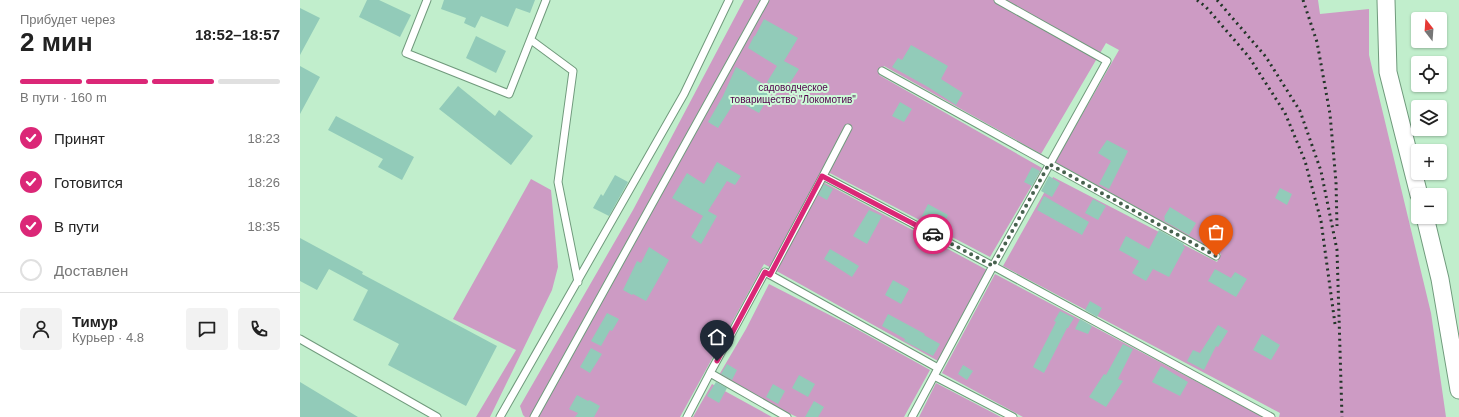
<!DOCTYPE html>
<html lang="ru">
<head>
<meta charset="utf-8">
<style>
	body { margin:0; font-family:Arial,sans-serif; background:#f2f2f2; color:#222; height:100vh; display:flex; flex-direction:column; font-size:15px; white-space:nowrap }
	* { box-sizing:border-box; margin:0 }
	p { font-size:13px; color:#767676 }
	.icon { flex:none; width:22px; height:22px; fill:none; stroke:currentColor; stroke-width:2; stroke-linecap:round; stroke-linejoin:round }
	.map { position:relative; flex:1; overflow:hidden }
	.panel { display:flex; flex-direction:column; background:#fff; width:300px }
	.panel>* { flex:none }
	.needle { width:26px; rotate:343deg }
	.buttons { position:absolute; left:1111px; top:12px; display:grid; gap:8px }
	.buttons a { display:grid; place-items:center; width:36px; height:36px; border-radius:4px; background:#fff; box-shadow:0 1px 3px #0004; font-size:20px }
	.pin { position:absolute; display:grid; place-items:center; width:34px; height:34px; color:#fff; margin:-41px -17px; border-radius:50% 50% 50% 0; rotate:-45deg; box-shadow:0 0 4px #0007 }
	.pin .icon { rotate:45deg }
	.courier { position:absolute; display:grid; place-items:center; width:40px; height:40px; margin:-20px; border:3px solid #db2777; border-radius:50%; background:#fff; color:#222; box-shadow:0 1px 5px #0007 }
	.headline em { font-style:normal; font-weight:800 }
	.headline div { display:flex; flex-direction:column-reverse }
	.headline { display:flex; align-items:center; justify-content:space-between; height:68px; padding:0 20px }
	h1 { font-size:26px; font-weight:800; line-height:30px }
	.bar { display:grid; grid-template-columns:repeat(4,1fr); gap:6px 4px; align-content:center; height:48px; padding:0 20px }
	.bar i { height:5px; border-radius:3px; background:#e0e0e0 }
	.bar .active { background:#db2777 }
	.bar p { grid-column:span 4 }
	.line { display:flex; align-items:center; gap:10px; padding:0 20px; border-top:1px solid #e0e0e0 }
	.line div { flex:1 }
	.round { display:grid; place-items:center; flex:none; width:42px; height:42px; border-radius:4px; background:#f2f2f2 }
	ol { padding:0 20px; list-style:none }
	li { display:flex; align-items:center; gap:12px; height:44px }
	li p { margin-inline-start:auto }
	li .icon { padding:4px; border-radius:50%; background:#db2777; color:#fff; stroke-width:4 }
	li:last-child { color:#767676 }
	li i { width:22px; height:22px; border:2px solid #e0e0e0; border-radius:50% }
	main { display:flex; flex:1; min-height:0 }
	.map>svg:first-child { display:block }
	.green { fill:#cd9bc4 }
	.building { fill:#92cbb9 }
	.lines { fill:none; stroke-linecap:round; stroke-linejoin:round }
	.service-casing { stroke:#709a7c; stroke-width:9 }
	.tertiary-casing { stroke:#709a7c; stroke-width:19 }
	.service { stroke:#fff; stroke-width:7 }
	.tertiary { stroke:#fff; stroke-width:17 }
	.rail { stroke:#213527; stroke-width:3; stroke-dasharray:2 4; stroke-linecap:butt }
	.done { stroke:#47614e; stroke-width:4; stroke-dasharray:0 7.2 }
	.route { stroke:#db2777; stroke-width:5 }
	.labels { text-anchor:middle; dominant-baseline:central; stroke-width:4; stroke-linejoin:round; paint-order:stroke }
	.park-label { font-size:10px; fill:#51014a; stroke:#cefbd9 }
</style>
</head>
<body>
<main>
<section class="panel">
<div class="headline"><div><h1>2 мин</h1><p>Прибудет через</p></div><em>18:52–18:57</em></div>
<div class="bar"><i class="active"></i><i class="active"></i><i class="active"></i><i></i><p>В пути · 160 m</p></div>
<ol>
<li><svg class="icon" aria-label="check" viewBox="0 0 24 24"><path d="M5 12l5 5 9-10"/></svg>Принят<p>18:23</p></li>
<li><svg class="icon" aria-label="check" viewBox="0 0 24 24"><path d="M5 12l5 5 9-10"/></svg>Готовится<p>18:26</p></li>
<li><svg class="icon" aria-label="check" viewBox="0 0 24 24"><path d="M5 12l5 5 9-10"/></svg>В пути<p>18:35</p></li>
<li><i></i>Доставлен</li>
</ol>
<div class="line" style="height:72px"><a class="round"><svg class="icon" aria-label="person" viewBox="0 0 24 24"><circle cx="12" cy="8" r="4"/><path d="M4 21q1-7 8-7t8 7"/></svg></a><div><b>Тимур</b><p>Курьер · 4.8</p></div><a class="round"><svg class="icon" aria-label="chat" viewBox="0 0 24 24"><path d="M4 5h16v11H9l-5 4z"/></svg></a><a class="round"><svg class="icon" aria-label="phone" viewBox="0 0 24 24"><path d="M5 4h4l2 5-3 2q2 4 5 5l2-3 5 2v4C11 20 4 13 5 4z"/></svg></a></div>
</section>
<div class="map">
<svg width="1159" height="417" viewBox="0 0 1159 417">
	<rect width="100%" height="100%" fill="#c1eecc"/>
	<path class="green" d="M444,0h574l2,14 49,-5v46l62,258 15,104h-167l1,-4 -277,-147 50,-89 164,85 4,-8 -166,-92 64,-112 -13,-7 -65,111 -157,-88 -5,9 163,93 -52,89 -162,-85 -5,10 164,88 -49,91 -174,-97 -84,153h-155l-2,-2 -3,-9 113,-196z
		M231,179l20,11 7,77 -6,23 -62,127h-14l40,-67 -63,-31z
		M695,274l268,143h-240l-81,-44z
		M469,284l84,43 77,43 -26,47h-107l-36,-17 -42,-25 27,-46z
		M636,383l65,34h-82z
		M412,384l60,33h-79z"/>
	<path class="building" d="M67,0h12l32,15 -11,22 -41,-20z
		M144,0h91l-5,13 -14,-5 -8,19 -27,-11 -6,12 -11,-5 2,-5 -25,-9z
		M0,8l20,10 -20,37z
		M464,19l34,19 -14,23 15,8 -9,14 -2,-1 -5,9 -16,-9 10,-16 -29,-18 6,-12h1z
		M176,36l30,15 -10,22 -30,-15z
		M611,45l37,21 -7,13 22,14 -7,12 -28,-18 -36,-20 6,-9 4,2z
		M0,66l20,11 -20,37z
		M436,67l11,6v1l26,16 -14,23 -23,-13 -18,28 -10,-6 15,-26z
		M158,86l37,30 4,-6 34,26 -22,29 -72,-56z
		M600,102l12,7 -8,13 -12,-6z
		M36,116l78,41 -12,23 -24,-13 5,-8 -55,-29z
		M807,140l21,11 -19,38 -10,-5 12,-23 -13,-8z
		M417,162l24,14 -6,9 -8,-4 -19,30 9,5 -16,28 -10,-7 12,-21 -31,-18 15,-25 17,11z
		M732,167l8,4 -8,15 -8,-4z
		M315,175l13,7 -19,34 -16,-8 8,-14 2,2z
		M749,176l11,7 -8,14 -11,-6z
		M524,184l9,5 -6,11 -9,-5z
		M980,188l12,6 -5,11 -12,-7z
		M744,196l45,26 -7,13 -45,-25z
		M793,199l13,7 -8,14 -13,-7z
		M628,204l20,11 -6,12 -20,-11z
		M870,207l26,16 -7,12 -25,-14 1,-3 -1,-1z
		M569,210l13,6 -15,28 -14,-8z
		M859,230l25,14 -1,2 2,1 -16,30 -16,-8 -7,12 -14,-8 7,-12 -20,-11 7,-14 23,13z
		M0,238l63,34 -1,2 135,72 -31,60 -78,-41 11,-21 -46,-24 15,-30 -39,-21 -12,21 -17,-9z
		M349,247l20,13 -23,41 -13,-7 -1,1 -9,-5 14,-29 4,2z
		M530,249l29,17 -7,11 -28,-18z
		M915,269l16,9 4,-6 12,7 -11,18 -28,-16z
		M593,280l16,9 -8,15 -16,-9z
		M790,301l12,7 -5,9 -12,-7z
		M760,311l14,7 -6,10h-1l-23,45 -11,-6 23,-45 -2,-1z
		M307,313l12,6 -7,12 -2,-1 -9,16 -10,-5z
		M588,314l37,20 -1,1 16,9 -7,12 -29,-15 1,-2 -23,-13z
		M780,319l12,7 -4,8 -13,-5z
		M918,325l10,6 -10,16 -2,-1 -12,24 -17,-9 6,-11 7,3z
		M962,334l18,11 -9,15 -18,-10z
		M823,344l10,5 -15,30 5,2 -17,26 -17,-10 15,-23 2,1z
		M291,348l11,6 -12,19 -10,-6z
		M427,364l10,6 -5,10 -11,-6z
		M663,365l10,6 -6,9 -9,-6z
		M861,366l27,16 -8,14 -28,-14z
		M499,375l16,9 -7,13 -16,-9z
		M0,382l58,35h-58z
		M416,382l11,6 -8,15 -12,-7z
		M473,384l12,7 -7,13 -12,-7z
		M277,395l11,6 1,-1 11,6 -6,11h-19l3,-4 -9,-4z
		M514,401l10,6 -6,10h-13z"/>
	<g class="lines">
		<defs>
			<path id="service" d="M127,0l-21,53 103,41 37,-94
				M231,40l42,31 -15,111 20,100
				M582,71l334,185
				M523,176l25,-48
				M470,275l53,-99 170,90 278,151
				M0,339l137,78
				M410,373l55,-101 173,96
				M634,376l79,41
				M200,417l184,-323 45,-94
				M234,417l231,-417
				M387,417l23,-44 77,44
				M612,417l81,-151 114,-205 -109,-61"/>
			<path id="tertiary" d="M1086,0l2,72 31,123
				M1125,217l15,62 19,111"/>
		</defs>
		<use href="#service" class="service-casing"/>
		<use href="#tertiary" class="tertiary-casing"/>
		<use href="#service" class="service"/>
		<use href="#tertiary" class="tertiary"/>
		<path class="rail" d="M897,0l9,7 43,50 36,56 20,48 16,60 14,103
			M917,0l49,57 34,54 21,60 16,79 5,167
			M1003,0l14,42 13,72 6,68 1,44"/>
	</g>
	<g class="lines">
		<path class="done" d="M633,234l60,32 56,-102 167,92"/>
		<path class="route" d="M417,361l48,-89 5,3 52,-99 111,58"/>
	</g>
	<g class="labels">
		<g class="park-label">
			<text x="493" y="87">садоводческое<tspan x="493" dy="12">товарищество "Локомотив"</tspan></text>
		</g>
	</g>
</svg>
<div class="buttons">
<a><svg class="needle" viewBox="-14 -14 28 28"><path d="M0-13l5 13h-10z" fill="#e53935"/><path d="M0 13l5-13h-10z" fill="#767676"/></svg></a>
<a><svg class="icon" aria-label="locate" viewBox="0 0 24 24"><circle cx="12" cy="12" r="6"/><path d="M12 2v4M12 18v4M2 12h4M18 12h4"/></svg></a>
<a><svg class="icon" aria-label="layers" viewBox="0 0 24 24"><path d="M12 4l9 5-9 5-9-5zM3 14l9 5 9-5"/></svg></a>
<a>+</a>
<a>−</a>
</div>
<div class="pin" style="left:916px;top:256px;background:#ea580c"><svg class="icon" aria-label="bag" viewBox="0 0 24 24"><path d="M5 8h14l-1 12H6zM9 8a3 3 0 0 1 6 0"/></svg></div>
<div class="pin" style="left:417px;top:361px;background:#1f2937"><svg class="icon" aria-label="home" viewBox="0 0 24 24"><path d="M3 11l9-7 9 7M6 9v11h12V9"/></svg></div>
<div class="courier" style="left:633px;top:234px"><svg class="icon" aria-label="car" viewBox="0 0 24 24"><path d="M5 17H2v-5l4-1 3-4h7l3 4 3 1v5h-3M9 17h6M6 11h13"/><circle cx="7" cy="17" r="2"/><circle cx="17" cy="17" r="2"/></svg></div>
</div>
</main>
</body>
</html>
